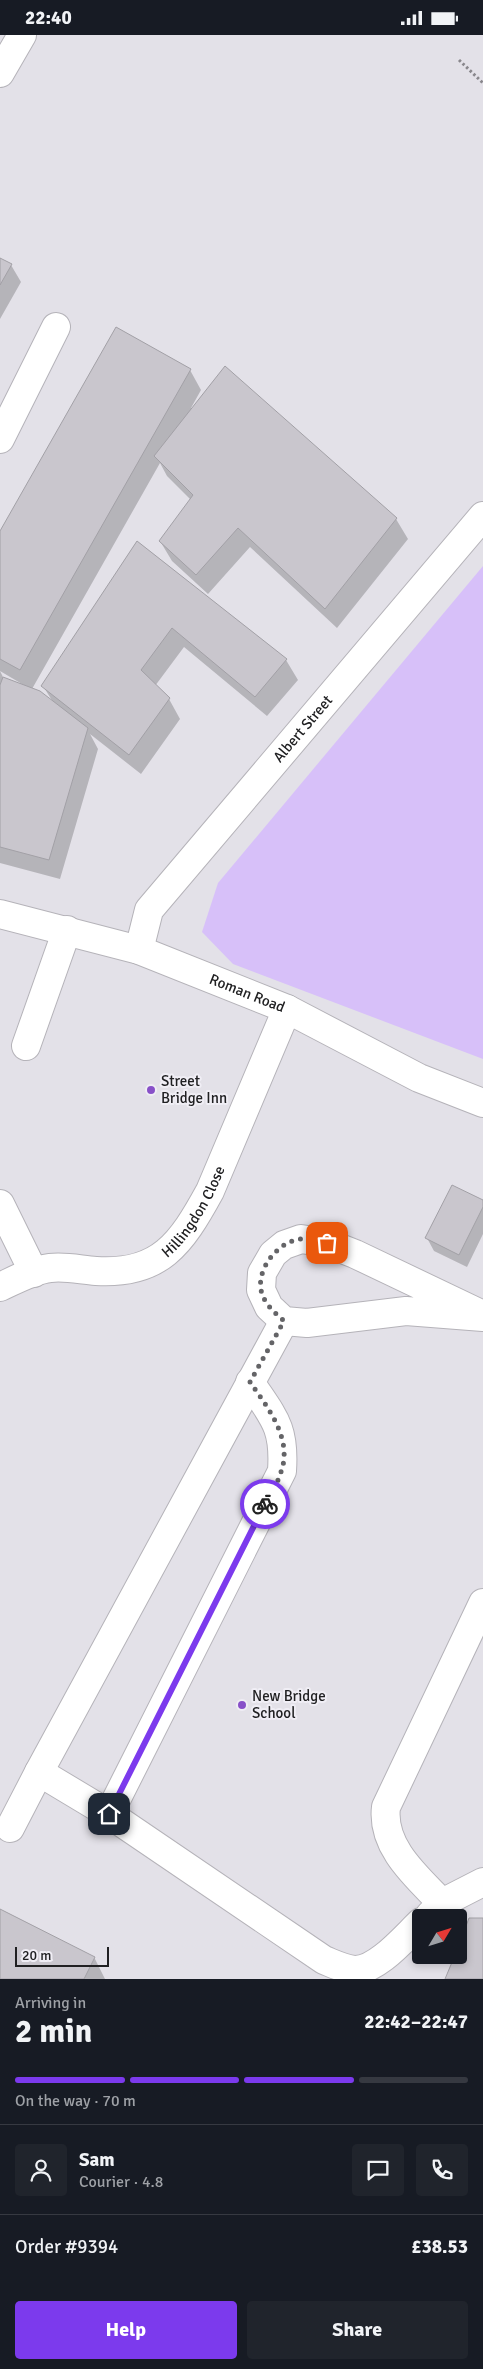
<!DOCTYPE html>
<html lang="en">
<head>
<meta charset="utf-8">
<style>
	body { margin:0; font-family:Signika,sans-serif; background:#20242c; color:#f1f3f6; height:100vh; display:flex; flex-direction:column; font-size:19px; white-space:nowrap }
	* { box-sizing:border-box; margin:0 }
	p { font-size:16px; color:#9ea1a6 }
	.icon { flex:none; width:28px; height:28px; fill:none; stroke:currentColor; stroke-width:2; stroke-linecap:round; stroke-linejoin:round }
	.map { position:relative; height:1944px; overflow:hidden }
	.drawer { display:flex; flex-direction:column; background:#171b24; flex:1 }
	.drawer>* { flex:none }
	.needle { width:32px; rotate:52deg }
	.tools { position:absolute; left:412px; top:1874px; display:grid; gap:10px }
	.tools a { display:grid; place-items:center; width:55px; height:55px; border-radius:5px; background:#171b24; box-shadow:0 2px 8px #0003; font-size:25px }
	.scale { position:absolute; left:15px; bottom:12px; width:94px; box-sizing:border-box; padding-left:5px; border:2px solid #202022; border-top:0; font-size:14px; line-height:18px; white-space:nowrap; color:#202022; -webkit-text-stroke:4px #f0eef5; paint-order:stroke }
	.pin { position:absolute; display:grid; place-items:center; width:42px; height:42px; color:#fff; margin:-21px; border-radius:10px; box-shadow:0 2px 8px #0006 }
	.courier { position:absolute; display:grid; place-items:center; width:50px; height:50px; margin:-25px; border:4px solid #7c3aed; border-radius:50%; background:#fff; color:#222; box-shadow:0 1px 6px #0007 }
	.summary em { font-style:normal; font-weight:700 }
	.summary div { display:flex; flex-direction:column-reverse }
	.summary { display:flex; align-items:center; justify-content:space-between; height:85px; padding:0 15px }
	h1 { font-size:32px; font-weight:700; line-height:38px }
	.bar { display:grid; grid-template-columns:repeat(4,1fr); gap:8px 5px; align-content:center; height:60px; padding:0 15px }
	.bar i { height:6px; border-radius:4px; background:#363941 }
	.bar .current { background:#7c3aed }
	.bar p { grid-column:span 4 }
	.line { display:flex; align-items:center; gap:12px; padding:0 15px; border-top:1px solid #363941 }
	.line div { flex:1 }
	.round { display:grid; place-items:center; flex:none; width:52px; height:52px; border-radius:5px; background:#20242c }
	.button { display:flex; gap:10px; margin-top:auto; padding:10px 15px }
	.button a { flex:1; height:58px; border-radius:5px; background:#7c3aed; color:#fff; font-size:20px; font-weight:700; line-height:58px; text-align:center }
	.button a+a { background:#20242c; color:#f1f3f6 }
	.status { display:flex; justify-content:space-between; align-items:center; height:35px; padding:0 25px; background:#171b24; direction:ltr }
	.status svg { height:14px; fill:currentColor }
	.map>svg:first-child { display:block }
	.green { fill:#d7c0f9 }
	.shadow { fill:#0003 }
	.building { fill:#c9c6cd; stroke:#a2a0a6 }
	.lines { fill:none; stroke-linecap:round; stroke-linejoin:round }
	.minor-casing { stroke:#b5b3b9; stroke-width:30 }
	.path { stroke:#89878c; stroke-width:3; stroke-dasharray:2.5 2.5; stroke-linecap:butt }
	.minor { stroke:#fff; stroke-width:28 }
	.done { stroke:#646467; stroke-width:5; stroke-dasharray:0 9 }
	.route { stroke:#7c3aed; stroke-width:6 }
	.poi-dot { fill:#8850c8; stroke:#f0eef5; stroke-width:2 }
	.labels { text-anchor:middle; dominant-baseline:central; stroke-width:4; stroke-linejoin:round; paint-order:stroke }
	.street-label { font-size:15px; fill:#202022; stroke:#f0eef5 }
	.poi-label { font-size:15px; fill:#202022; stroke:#f0eef5; text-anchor:start }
</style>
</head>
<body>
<div class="status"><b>22:40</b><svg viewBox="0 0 49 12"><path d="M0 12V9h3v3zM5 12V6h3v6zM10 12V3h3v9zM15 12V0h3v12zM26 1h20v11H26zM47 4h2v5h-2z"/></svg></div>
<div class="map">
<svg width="483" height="1944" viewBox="0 0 483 1944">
	<rect width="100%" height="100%" fill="#e3e1e8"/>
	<path class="green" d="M483,531v493l-250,-95 -31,-32 16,-49z"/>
	<path class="shadow" d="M0,224l11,6 10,17 -21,37z
		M190,335l11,20 -10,18 205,111 12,20 -71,89 -87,-81 -42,47 -36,-33 -12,-20 31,-41 -24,-24 -7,-13 -128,226 21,13 -10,-16 95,-144 148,118 12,20 -31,36 -83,-69 -29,39 14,13 11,20 -39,55 -51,-40 8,15 -38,130 -60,-16v-192l4,8 18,5 -22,-13v-138z
		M483,1167v32l-16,33 -33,-16 -7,-13z
		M0,1876l94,46 11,22h-105z"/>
	<path class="building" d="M0,223l12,6 -12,21z
		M116,292l75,42 -171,301 -20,-11v-128z
		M225,331l172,152 -72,91 -87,-81 -42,47 -37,-34 34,-46 -39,-39z
		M137,506l150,118 -32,38 -83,-69 -31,42 29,28 -41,57 -88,-69z
		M3,642l37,14 48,37 -39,132 -49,-13v-162z
		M452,1150l31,15v7l-24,48 -34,-17z
		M0,1874l95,48 -11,22h-84z
		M469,1883h14v61h-38l10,-24h4v-10z"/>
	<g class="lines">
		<defs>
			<g id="minor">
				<path d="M0,38l22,-38"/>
				<path d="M0,404l56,-112"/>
				<path id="s1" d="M0,879l139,36 148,59 132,69 64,25"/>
				<path id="s2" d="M139,915l10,-40 334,-394"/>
				<path d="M26,1011l41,-116"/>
				<path d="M0,1169l34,69"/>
				<path id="s3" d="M0,1252c15,-7 33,-17 50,-19 16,-2 31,2 46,3 64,4 85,-27 114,-80l77,-182"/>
				<path d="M483,1280l-128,-61 -28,-11 -26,-4 -17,6 -11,9 -11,19 -1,17 8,17 15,14 23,2 99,-12 77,6"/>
				<path d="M284,1286l-245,451 70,42 215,146c10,4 20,9 30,10 23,1 51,-33 67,-48"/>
				<path d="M109,1779l173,-343c3,-44 -8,-53 -32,-89"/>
				<path d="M10,1793l29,-56"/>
				<path d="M442,1868c-25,-26 -61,-56 -56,-96l97,-204"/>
				<path d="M430,1880l12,-12 41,-21"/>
			</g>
		</defs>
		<use href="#minor" class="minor-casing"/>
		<path class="path" d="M459,25l24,23"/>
		<use href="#minor" class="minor"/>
	</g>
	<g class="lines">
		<path class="done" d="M265,1469c5,-10 13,-21 16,-32 12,-33 -13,-64 -31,-90l34,-61c-10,-9 -20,-17 -23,-31 -4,-22 17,-48 39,-51 8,-1 19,3 27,4"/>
		<path class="route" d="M109,1779l156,-310"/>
	</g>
	<g class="poi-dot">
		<circle cx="151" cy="1055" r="5"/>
		<circle cx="242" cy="1670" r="5"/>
	</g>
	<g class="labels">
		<g class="street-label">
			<text stroke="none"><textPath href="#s2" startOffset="279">Albert Street</textPath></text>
			<text stroke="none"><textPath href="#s1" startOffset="260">Roman Road</textPath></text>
			<text stroke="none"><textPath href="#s3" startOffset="224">Hillingdon Close</textPath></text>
		</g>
		<g class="poi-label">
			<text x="161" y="1046">Street<tspan x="161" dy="17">Bridge Inn</tspan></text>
			<text x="252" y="1661">New Bridge<tspan x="252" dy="17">School</tspan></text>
		</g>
	</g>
</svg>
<div class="tools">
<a><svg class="needle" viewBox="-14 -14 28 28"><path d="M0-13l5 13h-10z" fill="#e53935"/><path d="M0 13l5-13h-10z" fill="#9ea1a6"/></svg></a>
</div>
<div class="scale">20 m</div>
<div class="pin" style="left:327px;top:1208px;background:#ea580c"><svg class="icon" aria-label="bag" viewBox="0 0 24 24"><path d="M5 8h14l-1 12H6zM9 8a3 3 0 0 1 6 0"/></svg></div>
<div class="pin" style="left:109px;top:1779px;background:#1f2937"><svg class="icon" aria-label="home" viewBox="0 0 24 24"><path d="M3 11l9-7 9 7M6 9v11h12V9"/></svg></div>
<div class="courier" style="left:265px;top:1469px"><svg class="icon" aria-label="bike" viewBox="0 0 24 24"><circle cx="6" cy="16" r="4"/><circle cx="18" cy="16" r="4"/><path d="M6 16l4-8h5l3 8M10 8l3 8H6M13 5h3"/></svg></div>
</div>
<section class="drawer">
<div class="summary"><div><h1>2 min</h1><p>Arriving in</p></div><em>22:42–22:47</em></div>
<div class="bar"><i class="current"></i><i class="current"></i><i class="current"></i><i></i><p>On the way · 70 m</p></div>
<div class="line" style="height:90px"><a class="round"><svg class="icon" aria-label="person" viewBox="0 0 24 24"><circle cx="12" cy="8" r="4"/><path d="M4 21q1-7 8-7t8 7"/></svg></a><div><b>Sam</b><p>Courier · 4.8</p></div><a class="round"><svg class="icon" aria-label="chat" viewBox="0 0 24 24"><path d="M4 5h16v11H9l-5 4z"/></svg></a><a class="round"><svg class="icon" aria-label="phone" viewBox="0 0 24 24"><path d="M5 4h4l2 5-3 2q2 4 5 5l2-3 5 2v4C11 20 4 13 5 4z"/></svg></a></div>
<div class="line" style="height:65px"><div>Order #9394</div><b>£38.53</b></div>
<div class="button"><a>Help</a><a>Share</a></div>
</section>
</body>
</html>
